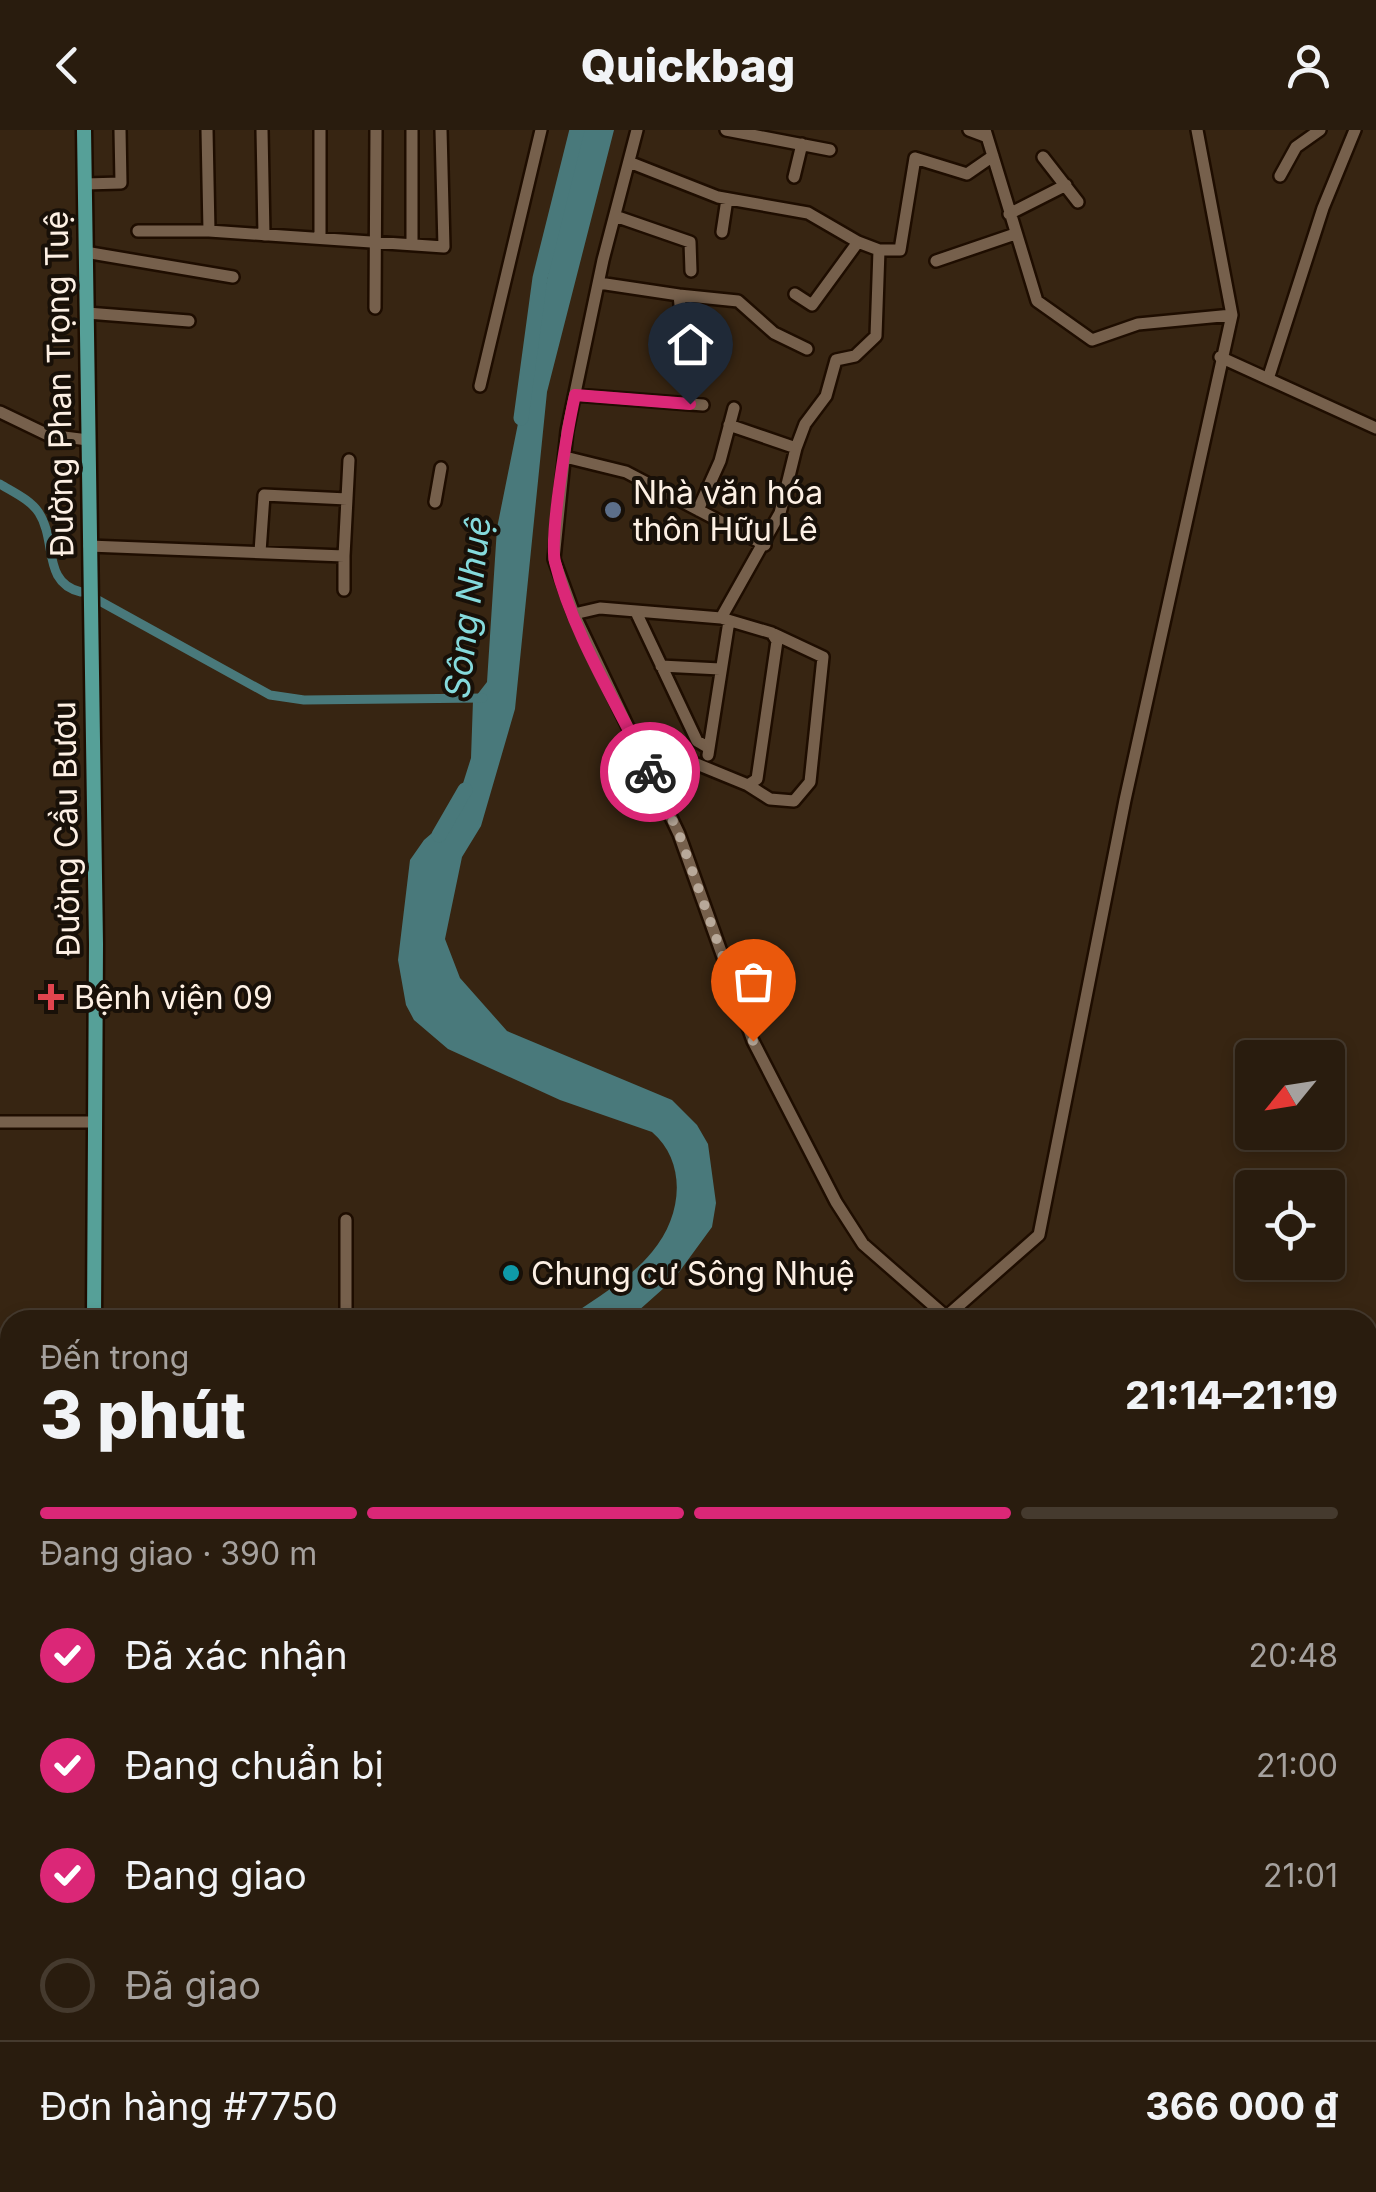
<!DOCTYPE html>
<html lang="vi">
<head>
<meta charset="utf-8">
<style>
	body { margin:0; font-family:Inter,sans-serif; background:#35291c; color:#f1f3f6; height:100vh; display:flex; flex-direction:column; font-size:38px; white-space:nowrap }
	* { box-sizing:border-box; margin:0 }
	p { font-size:32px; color:#a5a19e }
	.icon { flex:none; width:55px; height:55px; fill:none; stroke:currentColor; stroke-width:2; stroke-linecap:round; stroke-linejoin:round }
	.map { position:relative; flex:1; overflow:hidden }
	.side { position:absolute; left:0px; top:1180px; width:1378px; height:882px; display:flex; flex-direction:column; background:#291c0e; border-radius:30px 30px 0 0; box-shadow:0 5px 15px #0003,0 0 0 2px #453a2e }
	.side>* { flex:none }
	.needle { width:65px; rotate:240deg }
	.fabs { position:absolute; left:1235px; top:910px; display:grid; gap:20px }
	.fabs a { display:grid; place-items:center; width:110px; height:110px; border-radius:10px; background:#291c0e; box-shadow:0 5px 15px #0003,0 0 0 2px #453a2e; font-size:50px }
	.pin { position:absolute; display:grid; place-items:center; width:85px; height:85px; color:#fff; margin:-102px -42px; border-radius:50% 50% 50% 0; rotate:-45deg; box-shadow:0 0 10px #0007 }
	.pin .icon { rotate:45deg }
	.courier { position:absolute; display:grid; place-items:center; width:100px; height:100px; margin:-50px; border:8px solid #db2777; border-radius:50%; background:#fff; color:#222; box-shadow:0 2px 12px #0007 }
	.head em { font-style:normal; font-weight:800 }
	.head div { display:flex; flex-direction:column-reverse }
	.head { display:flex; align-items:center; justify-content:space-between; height:170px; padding:0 40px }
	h1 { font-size:65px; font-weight:800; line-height:75px }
	.bar { display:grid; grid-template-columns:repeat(4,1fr); gap:15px 10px; align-content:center; height:120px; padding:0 40px }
	.bar i { height:12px; border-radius:8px; background:#453a2e }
	.bar .selected { background:#db2777 }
	.bar p { grid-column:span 4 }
	.line { display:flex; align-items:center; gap:25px; padding:0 40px; border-top:2px solid #453a2e }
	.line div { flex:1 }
	ol { padding:0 40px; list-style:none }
	li { display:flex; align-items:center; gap:30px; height:110px }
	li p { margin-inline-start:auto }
	li .icon { padding:10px; border-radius:50%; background:#db2777; color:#fff; stroke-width:4 }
	li:last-child { color:#a5a19e }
	li i { width:55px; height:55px; border:5px solid #453a2e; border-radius:50% }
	header { display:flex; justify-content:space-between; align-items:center; height:130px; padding:0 40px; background:#291c0e; font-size:45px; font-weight:800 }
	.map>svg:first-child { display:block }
	.water { fill:#49797b }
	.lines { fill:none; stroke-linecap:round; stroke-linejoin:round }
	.canal { stroke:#49797b; stroke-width:9 }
	.river { stroke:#49797b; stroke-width:15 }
	.minor-casing { stroke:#1e0d00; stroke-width:16 }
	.major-casing { stroke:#1e0d00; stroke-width:19 }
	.highway-casing { stroke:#1e0d00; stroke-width:20 }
	.minor { stroke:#76604c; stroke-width:11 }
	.major { stroke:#56a098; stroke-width:14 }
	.highway { stroke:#41cbca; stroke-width:15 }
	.done { stroke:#b8a99a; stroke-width:10; stroke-dasharray:0 18 }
	.route { stroke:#db2777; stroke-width:12 }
	.service-dot { fill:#5c6f8a; stroke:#181008; stroke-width:4 }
	.health-dot { fill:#e0444e; stroke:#181008; stroke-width:4 }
	.culture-dot { fill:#0f9aa8; stroke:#181008; stroke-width:4 }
	.labels { text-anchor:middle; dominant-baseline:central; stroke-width:8; stroke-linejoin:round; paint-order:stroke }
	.street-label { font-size:32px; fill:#fdf0e4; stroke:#181008 }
	.poi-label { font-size:32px; fill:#fdf0e4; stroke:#181008; text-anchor:start }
	.water-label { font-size:35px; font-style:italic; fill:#85dadc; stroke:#181008 }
</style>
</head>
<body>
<header><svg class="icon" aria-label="back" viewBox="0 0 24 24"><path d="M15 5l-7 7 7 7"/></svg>Quickbag<svg class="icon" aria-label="person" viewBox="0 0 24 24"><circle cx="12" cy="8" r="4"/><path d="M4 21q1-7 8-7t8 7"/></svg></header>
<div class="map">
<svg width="1376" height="2062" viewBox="0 0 1376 2062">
	<rect width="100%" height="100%" fill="#372512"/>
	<path class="water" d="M577,0h37l-67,262 -32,317 -34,117 -19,31 -17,82 15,39 47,53 165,69 25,25 11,19 8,59 -4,24 -38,52 -46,41h-63c29,-21 64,-40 87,-68 30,-35 36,-89 0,-120l-92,-32 -112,-51 -34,-29 -8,-15 -8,-45 12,-100 14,-20 29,-25 18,-57 2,-58 14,-18 10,-154z"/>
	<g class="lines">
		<path class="canal" d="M0,354c13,8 31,16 39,29 18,28 3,70 42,79
			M96,469l174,96 34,5 179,-2"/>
		<path class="river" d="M521,288l19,-140 37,-148
			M439,705l26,-45"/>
		<defs>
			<path id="minor" d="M207,0l2,101
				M262,0l2,105
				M412,0v114
				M637,0l-34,130 -36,171 -13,128 20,55 105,220 74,207 83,161 27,42 87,76
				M726,0l104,20
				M969,0l16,6
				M985,0l52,171 55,39 46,-16 94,-9
				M1043,27l35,45
				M629,32l89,35 90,16 50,29 21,8h21l15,-92 52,16 26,-18
				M1280,46l16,-29 24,-17
				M794,47l8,-33
				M85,54l36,-1 -1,-53
				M1009,84l57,-29
				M615,86l75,26 1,29
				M138,101h71l235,16 -3,-117
				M722,102l5,-33
				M320,108v-108
				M85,122l148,25
				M936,131l79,-27
				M599,153l80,12
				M795,164l17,11 46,-63
				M375,178l1,-178
				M87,183l102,8
				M1220,227l156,71
				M1268,249l55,-171 32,-78
				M480,256l61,-256
				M575,265l128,10
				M690,274l-11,-109 59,6 36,32 33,16
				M0,282l48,23 40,5
				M729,295l67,23
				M565,327l61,15 139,73
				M435,372l6,-34
				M698,380l22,-49 14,-53
				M89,416l255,10 5,-96
				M260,422l4,-57 83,4
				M344,460v-34
				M636,482l61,129 12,7
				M574,484l26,-6 121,10 59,-105 16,-65 9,-24 21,-28 10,-36 19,-4 21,-20 3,-86
				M661,536l59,3
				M708,625l21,-134
				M643,628h39l66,27 9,-6 20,-138 -5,-8 -51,-15
				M748,655l22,14 24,2 16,-19 13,-125 -49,-23
				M0,992h95
				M346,1090v100
				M947,1186l92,-81 86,-435 107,-485 -35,-185
				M1368,1273l8,-2
				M1368,1318l8,-1
				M1368,1362l8,-1
				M1368,1413l8,-1
				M1368,1463l8,-2
				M1368,1510l8,-2
				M1368,1564l8,-3
				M0,1661l10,-1
				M0,2007h10
				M215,2052l2,10
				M260,2052l2,10
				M311,2052l2,10
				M366,2052l2,10
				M401,2052l1,10
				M414,2052l1,10
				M649,2052l1,10
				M660,2052l29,10
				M1184,2062l1,-10"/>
			<path id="major" d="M84,0l12,814 -2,376
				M0,1562l10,2
				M90,2062v-10"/>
			<path id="highway" d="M0,1554l10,-4
				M910,2052l29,10
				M975,2052l30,10"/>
		</defs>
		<use href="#minor" class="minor-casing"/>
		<use href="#major" class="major-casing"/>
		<use href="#highway" class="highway-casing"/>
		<use href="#minor" class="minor"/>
		<use href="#major" class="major"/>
		<use href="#highway" class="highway"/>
	</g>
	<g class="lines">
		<path class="done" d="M650,642l29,62 74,207"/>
		<path class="route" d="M650,642c-32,-67 -77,-137 -95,-210 -6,-25 13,-136 20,-167l115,9"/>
	</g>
	<circle class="service-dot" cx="613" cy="380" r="10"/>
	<path class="health-dot" d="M46 852h10v10h10v10h-10v10h-10v-10h-10v-10h10z"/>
	<circle class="culture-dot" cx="511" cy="1143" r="10"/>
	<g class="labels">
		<g class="street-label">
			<text transform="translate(59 254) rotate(-91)">Đường Phan Trọng Tuệ</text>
			<text transform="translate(66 699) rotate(-91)">Đường Cầu Bươu</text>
		</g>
		<g class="poi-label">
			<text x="633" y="362">Nhà văn hóa<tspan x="633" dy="37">thôn Hữu Lê</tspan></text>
			<text x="74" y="867">Bệnh viện 09</text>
			<text x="531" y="1143">Chung cư Sông Nhuệ</text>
		</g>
		<g class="water-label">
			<text transform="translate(467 477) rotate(-83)">Sông Nhuệ</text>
		</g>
	</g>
</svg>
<div class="fabs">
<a><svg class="needle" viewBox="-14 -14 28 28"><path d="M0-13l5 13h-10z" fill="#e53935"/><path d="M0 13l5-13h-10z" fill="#a5a19e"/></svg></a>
<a><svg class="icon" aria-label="locate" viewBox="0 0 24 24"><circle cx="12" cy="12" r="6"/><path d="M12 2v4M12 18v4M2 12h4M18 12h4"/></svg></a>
</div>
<div class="pin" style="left:753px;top:911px;background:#ea580c"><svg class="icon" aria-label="bag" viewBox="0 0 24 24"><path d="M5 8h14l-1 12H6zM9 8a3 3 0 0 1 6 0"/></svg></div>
<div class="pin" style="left:690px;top:274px;background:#1f2937"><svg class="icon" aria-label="home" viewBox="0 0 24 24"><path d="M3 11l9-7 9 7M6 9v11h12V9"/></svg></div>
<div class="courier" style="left:650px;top:642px"><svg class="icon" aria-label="bike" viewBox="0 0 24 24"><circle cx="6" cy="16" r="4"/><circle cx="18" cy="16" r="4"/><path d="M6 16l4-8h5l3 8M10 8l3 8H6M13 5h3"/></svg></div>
<section class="side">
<div class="head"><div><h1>3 phút</h1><p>Đến trong</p></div><em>21:14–21:19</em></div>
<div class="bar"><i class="selected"></i><i class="selected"></i><i class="selected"></i><i></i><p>Đang giao · 390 m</p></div>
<ol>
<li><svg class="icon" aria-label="check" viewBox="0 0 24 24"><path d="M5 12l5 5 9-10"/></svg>Đã xác nhận<p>20:48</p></li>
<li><svg class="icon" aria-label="check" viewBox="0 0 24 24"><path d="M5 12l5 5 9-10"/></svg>Đang chuẩn bị<p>21:00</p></li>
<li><svg class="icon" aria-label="check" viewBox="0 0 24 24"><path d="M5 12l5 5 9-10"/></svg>Đang giao<p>21:01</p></li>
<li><i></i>Đã giao</li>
</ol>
<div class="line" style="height:130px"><div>Đơn hàng #7750</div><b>366 000 ₫</b></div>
</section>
</div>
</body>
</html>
